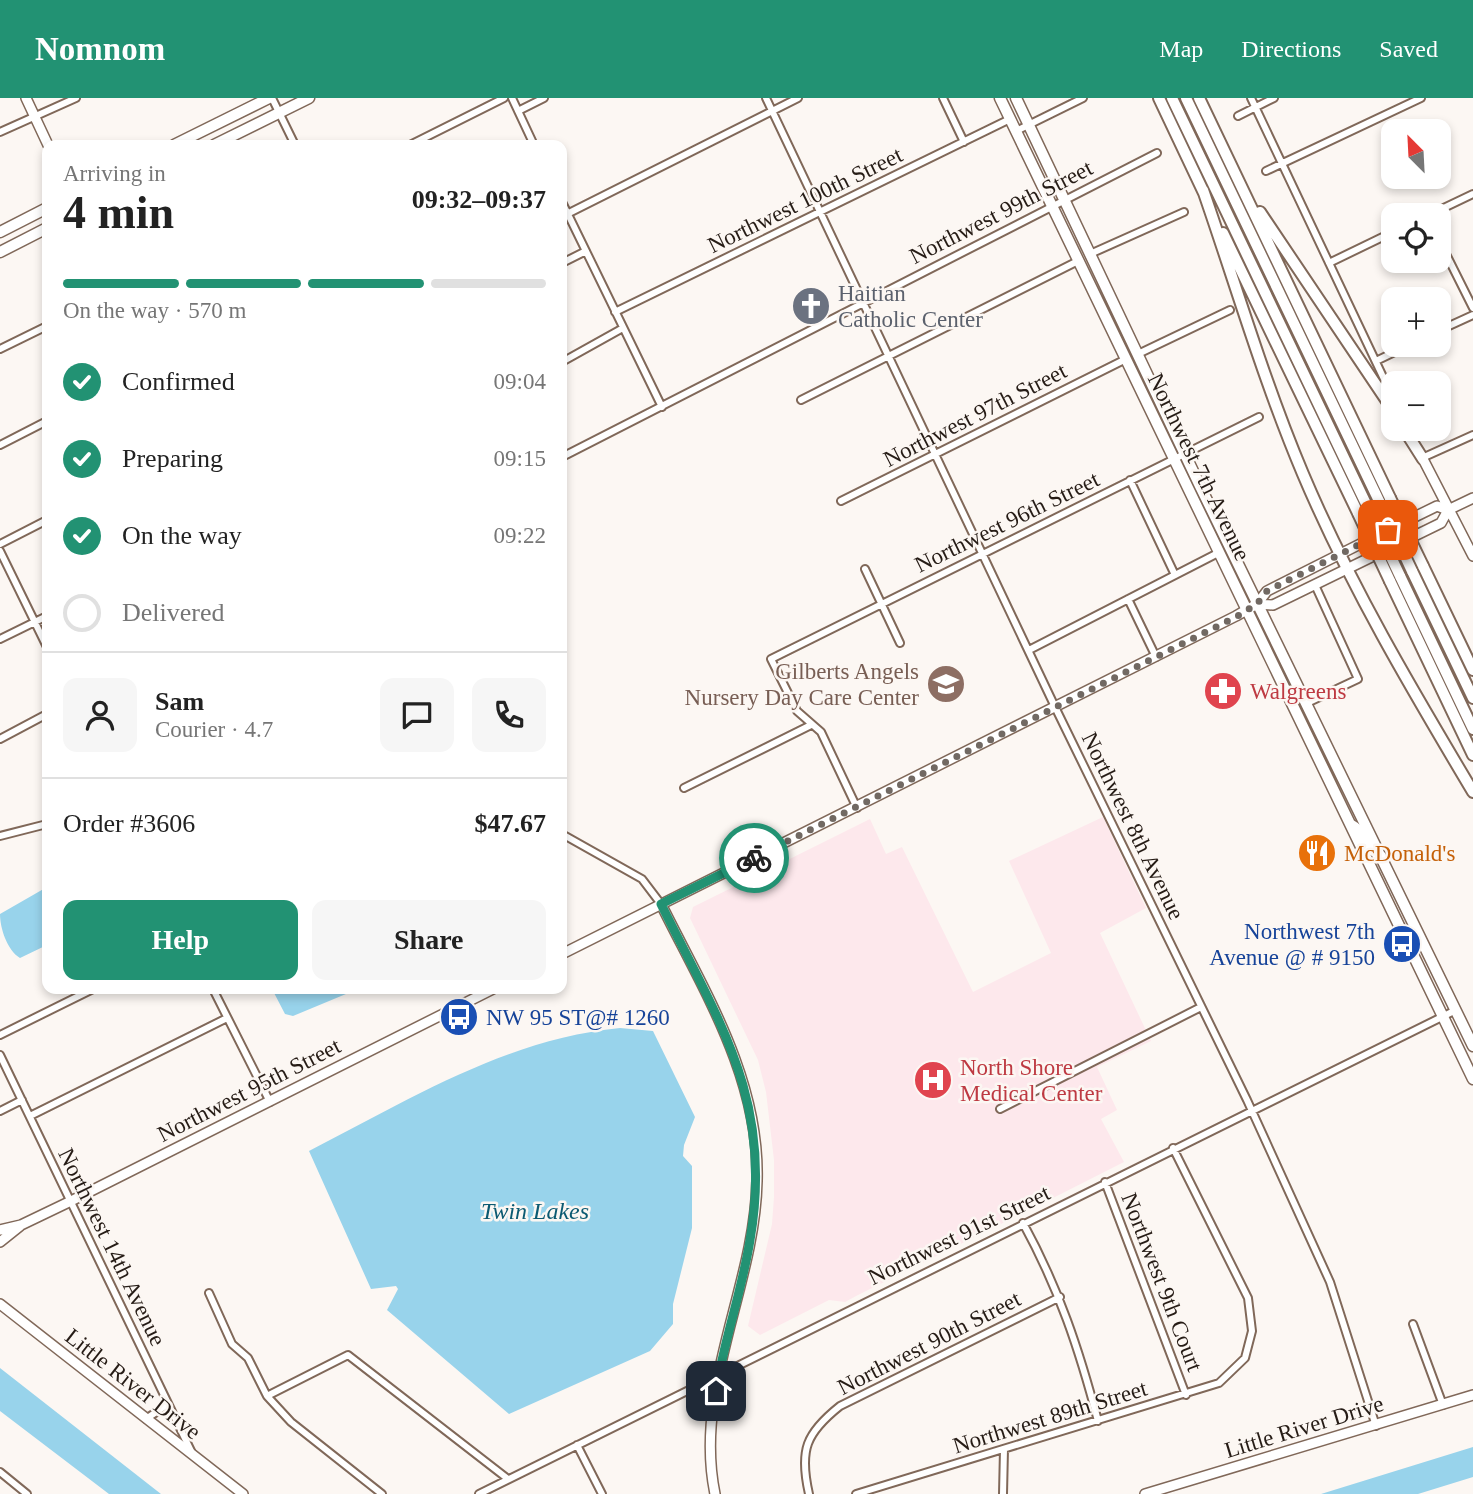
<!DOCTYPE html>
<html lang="en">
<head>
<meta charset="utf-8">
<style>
	body { margin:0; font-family:"Times New Roman",serif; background:#f6f6f6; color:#222; height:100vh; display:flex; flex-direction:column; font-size:26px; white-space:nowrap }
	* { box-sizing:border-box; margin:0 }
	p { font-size:23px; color:#767676 }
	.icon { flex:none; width:38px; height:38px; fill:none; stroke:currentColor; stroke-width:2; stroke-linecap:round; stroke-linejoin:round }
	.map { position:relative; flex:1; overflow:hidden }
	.panel { position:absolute; left:42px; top:42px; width:525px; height:854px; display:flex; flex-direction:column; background:#fff; border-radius:14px; box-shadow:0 4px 10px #0003 }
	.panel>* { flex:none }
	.needle { width:46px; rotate:336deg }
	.controls { position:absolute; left:1381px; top:21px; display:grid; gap:14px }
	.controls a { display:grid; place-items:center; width:70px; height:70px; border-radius:14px; background:#fff; box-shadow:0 4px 10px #0003; font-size:35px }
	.pin { position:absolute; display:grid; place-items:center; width:60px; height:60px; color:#fff; margin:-30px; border-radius:14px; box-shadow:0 4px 10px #0006 }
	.courier { position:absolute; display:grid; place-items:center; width:70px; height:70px; margin:-35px; border:5px solid #229273; border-radius:50%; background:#fff; color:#222; box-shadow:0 2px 9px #0007 }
	.headline em { font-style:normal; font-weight:600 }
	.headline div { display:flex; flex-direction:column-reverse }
	.headline { display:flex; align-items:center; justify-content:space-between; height:119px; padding:0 21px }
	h1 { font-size:46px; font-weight:600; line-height:52px }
	.bar { display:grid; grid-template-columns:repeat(4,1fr); gap:10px 7px; align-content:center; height:84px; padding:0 21px }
	.bar i { height:9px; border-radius:5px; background:#e0e0e0 }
	.bar .current { background:#229273 }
	.bar p { grid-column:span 4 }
	.line { display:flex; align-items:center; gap:18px; padding:0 21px; border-top:2px solid #e0e0e0 }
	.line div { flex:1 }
	.round { display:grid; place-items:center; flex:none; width:74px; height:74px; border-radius:14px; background:#f6f6f6 }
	ol { padding:0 21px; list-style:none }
	li { display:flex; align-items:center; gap:21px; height:77px }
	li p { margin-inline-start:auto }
	li .icon { padding:7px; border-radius:50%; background:#229273; color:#fff; stroke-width:4 }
	li:last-child { color:#767676 }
	li i { width:38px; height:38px; border:4px solid #e0e0e0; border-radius:50% }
	.primary-button { display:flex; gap:14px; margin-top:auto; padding:14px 21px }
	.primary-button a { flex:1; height:80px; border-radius:14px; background:#229273; color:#fff; font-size:28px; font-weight:600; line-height:80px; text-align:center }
	.primary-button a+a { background:#f6f6f6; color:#222 }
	header { display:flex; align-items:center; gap:42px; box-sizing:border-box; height:98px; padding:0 35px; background:#229273; color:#fff }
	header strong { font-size:33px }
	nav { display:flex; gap:38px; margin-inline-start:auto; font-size:24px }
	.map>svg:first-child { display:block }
	.medical { fill:#fde8ec }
	.water { fill:#98d3eb }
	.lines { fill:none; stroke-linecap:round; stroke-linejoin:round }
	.street-casing { stroke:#806859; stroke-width:10 }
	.secondary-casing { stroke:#806859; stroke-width:12 }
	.primary-casing { stroke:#806859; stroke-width:13 }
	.highway-casing { stroke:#806859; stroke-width:14 }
	.street { stroke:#fff; stroke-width:6 }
	.secondary { stroke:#fff; stroke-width:9 }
	.primary { stroke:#fff; stroke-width:10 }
	.highway { stroke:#fff; stroke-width:10 }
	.highway-bridge-casing { stroke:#806859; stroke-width:14; stroke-linecap:butt }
	.highway-bridge { stroke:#fff; stroke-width:10 }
	.done { stroke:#716963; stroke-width:7; stroke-dasharray:0 12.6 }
	.route { stroke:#229273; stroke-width:9 }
	.labels { text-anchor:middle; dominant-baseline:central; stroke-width:5; stroke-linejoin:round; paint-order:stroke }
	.street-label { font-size:23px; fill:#261c16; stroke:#fcf7f3 }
	.worship-label { font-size:23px; fill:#5b616d; stroke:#fcf7f3; text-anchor:start }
	.education-label { font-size:23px; fill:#785e54; stroke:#fcf7f3; text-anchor:end }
	.health-label { font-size:23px; fill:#be3a42; stroke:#fcf7f3; text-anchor:start }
	.food-label { font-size:23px; fill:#c56008; stroke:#fcf7f3; text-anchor:start }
	.transit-label { font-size:23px; fill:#164399; stroke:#fcf7f3; text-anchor:end }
	.water-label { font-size:24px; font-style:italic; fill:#0c5a72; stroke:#fcf7f3 }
</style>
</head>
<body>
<header>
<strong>Nomnom</strong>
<nav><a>Map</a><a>Directions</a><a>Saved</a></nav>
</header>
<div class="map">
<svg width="1473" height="1396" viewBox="0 0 1473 1396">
	<rect width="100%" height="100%" fill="#fcf7f3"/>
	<path class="medical" d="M1103,719l43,91 -46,25 51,108 -54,26 20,43 -16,9 23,43 -75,38 -4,-7 -29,16 3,6 -161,80 -13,7 -16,-2 -69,35 -12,-9 24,-102 2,-27v-37l-8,-68 -8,-32 -68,-142 3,-11 177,-88 16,35 16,-7 71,145 78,-39 -42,-92z"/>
	<path class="water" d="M47,789v58l-27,13c-13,-8 -20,-30 -20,-44z
		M272,891h86l-65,27 -8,-2z
		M620,930l33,3 42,86 -11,28 -1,11 9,10v62l-19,76v20l-23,27 -141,63 -122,-104 11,-21 -2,-3 -25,3 -62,-138c100,-51 197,-112 311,-123z
		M0,1270l161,126h-52l-109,-83z
		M1473,1349v30l-55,17h-97z"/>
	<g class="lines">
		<defs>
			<path id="street" d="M272,0l23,47
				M512,0l22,47
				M766,0l290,611 191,391 83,182 46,144
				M943,0l21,44
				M1251,0l142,300
				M518,13l26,-13
				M1238,18l36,-18
				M1016,33l67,-33
				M0,34l76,-34
				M410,47l94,-47
				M1266,73l155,-73
				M562,104l100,205
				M567,116l231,-116
				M1429,117l44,-21
				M1438,140l35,70
				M1090,156l94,-42
				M562,165l24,-12
				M1329,165l64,-31
				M615,214l395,-193
				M1438,233l35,-16
				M0,251l47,-23
				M1138,256l92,-44
				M1376,263l33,-16
				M562,264l61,-34
				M801,302l277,-139
				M0,347l47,-24
				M562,359l595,-304
				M1422,360l51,-23
				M1130,382l45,95
				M841,403l285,-142
				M0,446l47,-24
				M0,453l47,96
				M865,471l35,74
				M1128,501l28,58
				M0,541l47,-23
				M1029,552l189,-97
				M1307,605l51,-24 -43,-94
				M0,641l47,-25
				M684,690l127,-63
				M857,710l-36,-76 -24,-21 -26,-52 488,-242
				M562,736l80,45 19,25
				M0,738l47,-12
				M213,891l57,113
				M0,937l93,-46
				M0,957l192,398
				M1000,1011l201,-102
				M0,1013l22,-11
				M30,1018l197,-98
				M1105,1084l81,213
				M1023,1125c36,66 56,126 75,198
				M209,1195l23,51 16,14 19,38 24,26 91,72
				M1413,1226l30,81
				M267,1298l81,-41 160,124
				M146,1321l22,-15
				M577,1347l25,49
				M0,1374l27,22
				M479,1396l977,-484
				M809,1396c-10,-44 -3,-61 31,-88l220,-109
				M856,1396l363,-111 26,-25 7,-27 -4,-33 -75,-150
				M1003,1396l1,-45"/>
			<path id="secondary" d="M26,0l22,47
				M1423,361l50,97
				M1398,427l39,-19 11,4 25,-12
				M1257,506l16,1 168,-82 7,-13
				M661,806c43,87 99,175 96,277 -2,105 -64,207 -42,313
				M562,856l674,-338 21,-12 10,-13 109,-55
				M0,1132l21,-5 50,-24 422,-212
				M0,1144l20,-16
				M0,1206l243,190
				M1145,1396l328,-99"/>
			<path id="primary" d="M1000,0l473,981
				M1016,0l184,388 273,560
				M174,47l95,-47
				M214,47l95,-47
				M0,134l47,-24
				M0,154l47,-24
				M1350,726c16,8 15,25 31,32"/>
			<path id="highway" d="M1159,0l45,95
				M1172,0l196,410
				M1186,0l194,405
				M1199,0l191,400
				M1203,92c33,95 61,192 100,284 47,111 108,214 170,318
				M1260,114l133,198
				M1223,135l135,280
				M1404,331l19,30
				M1423,468l50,104
				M1412,473l61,127
				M1400,478l73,153
				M1390,483l83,174"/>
		</defs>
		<use href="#street" class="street-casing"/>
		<use href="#secondary" class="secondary-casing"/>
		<use href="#primary" class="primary-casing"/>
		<use href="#highway" class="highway-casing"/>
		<use href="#street" class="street"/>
		<use href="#secondary" class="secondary"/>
		<use href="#primary" class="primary"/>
		<use href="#highway" class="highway"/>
		<defs>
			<path id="highway-bridge" d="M1390,400l33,68
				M1380,405l32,68
				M1368,410l32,68
				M1358,415l32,68"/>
		</defs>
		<use href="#highway-bridge" class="highway-bridge-casing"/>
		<use href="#highway-bridge" class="highway-bridge"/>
	</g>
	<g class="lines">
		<path class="done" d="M754,760l482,-241 21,-13 10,-13 121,-61"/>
		<path class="route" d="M716,1293c8,-51 26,-100 34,-151 24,-139 -31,-218 -89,-336l93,-46"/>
	</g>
	<defs>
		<symbol id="church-disc" viewBox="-11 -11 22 22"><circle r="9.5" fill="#6b7280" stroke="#fcf7f3"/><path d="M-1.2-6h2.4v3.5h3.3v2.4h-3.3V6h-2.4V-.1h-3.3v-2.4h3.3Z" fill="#fff"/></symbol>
		<symbol id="school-disc" viewBox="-11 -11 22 22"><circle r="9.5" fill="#8d6e63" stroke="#fcf7f3"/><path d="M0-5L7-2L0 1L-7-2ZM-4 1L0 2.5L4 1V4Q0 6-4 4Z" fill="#fff"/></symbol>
		<symbol id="pharmacy-disc" viewBox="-11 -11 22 22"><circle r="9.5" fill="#e0444e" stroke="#fcf7f3"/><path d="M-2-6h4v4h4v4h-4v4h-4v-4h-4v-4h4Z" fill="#fff"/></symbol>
		<symbol id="restaurant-disc" viewBox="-11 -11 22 22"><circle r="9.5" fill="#e8710a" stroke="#fcf7f3"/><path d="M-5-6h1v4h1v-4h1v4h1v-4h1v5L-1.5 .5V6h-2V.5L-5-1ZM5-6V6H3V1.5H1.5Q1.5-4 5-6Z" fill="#fff"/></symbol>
		<symbol id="bus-disc" viewBox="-11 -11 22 22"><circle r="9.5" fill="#1a4fb4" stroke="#fcf7f3"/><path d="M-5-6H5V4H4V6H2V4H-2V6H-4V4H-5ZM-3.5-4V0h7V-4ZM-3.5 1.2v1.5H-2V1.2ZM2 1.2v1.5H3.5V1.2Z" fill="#fff"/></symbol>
		<symbol id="hospital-disc" viewBox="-11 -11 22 22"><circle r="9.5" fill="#e0444e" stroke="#fcf7f3"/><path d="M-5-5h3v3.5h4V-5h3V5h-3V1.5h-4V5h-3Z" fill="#fff"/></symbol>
	</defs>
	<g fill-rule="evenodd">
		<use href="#church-disc" x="789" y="186" width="44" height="44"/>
		<use href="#school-disc" x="924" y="564" width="44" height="44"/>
		<use href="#pharmacy-disc" x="1201" y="571" width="44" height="44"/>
		<use href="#restaurant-disc" x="1295" y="733" width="44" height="44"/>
		<use href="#bus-disc" x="1380" y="824" width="44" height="44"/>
		<use href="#bus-disc" x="437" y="897" width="44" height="44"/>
		<use href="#hospital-disc" x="911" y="960" width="44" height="44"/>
	</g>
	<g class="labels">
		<g class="street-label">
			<text transform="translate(805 102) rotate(-26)">Northwest 100th Street</text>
			<text transform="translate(1001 114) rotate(-27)">Northwest 99th Street</text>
			<text transform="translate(975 317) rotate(-27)">Northwest 97th Street</text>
			<text transform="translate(1199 369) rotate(64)">Northwest 7th Avenue</text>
			<text transform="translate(1007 424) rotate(-26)">Northwest 96th Street</text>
			<text transform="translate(1133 728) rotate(64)">Northwest 8th Avenue</text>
			<text transform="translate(249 992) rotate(-27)">Northwest 95th Street</text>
			<text transform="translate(959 1137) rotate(-26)">Northwest 91st Street</text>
			<text transform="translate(112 1149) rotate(64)">Northwest 14th Avenue</text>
			<text transform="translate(1162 1184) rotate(69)">Northwest 9th Court</text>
			<text transform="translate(929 1245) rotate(-27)">Northwest 90th Street</text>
			<text transform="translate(133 1286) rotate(38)">Little River Drive</text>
			<text transform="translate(1050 1319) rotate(-17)">Northwest 89th Street</text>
			<text transform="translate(1304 1329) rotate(-17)">Little River Drive</text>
		</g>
		<g class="worship-label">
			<text x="838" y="195">Haitian<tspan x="838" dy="26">Catholic Center</tspan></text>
		</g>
		<g class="education-label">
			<text x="919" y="573">Gilberts Angels<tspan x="919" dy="26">Nursery Day Care Center</tspan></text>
		</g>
		<g class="health-label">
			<text x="1250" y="593">Walgreens</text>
			<text x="960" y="969">North Shore<tspan x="960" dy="26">Medical Center</tspan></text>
		</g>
		<g class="food-label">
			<text x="1344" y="755">McDonald's</text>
		</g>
		<g class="transit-label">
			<text x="1375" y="833">Northwest 7th<tspan x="1375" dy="26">Avenue @ # 9150</tspan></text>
			<text x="486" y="919" text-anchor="start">NW 95 ST@# 1260</text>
		</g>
		<g class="water-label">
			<text x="535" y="1113">Twin Lakes</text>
		</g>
	</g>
</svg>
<div class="controls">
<a><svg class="needle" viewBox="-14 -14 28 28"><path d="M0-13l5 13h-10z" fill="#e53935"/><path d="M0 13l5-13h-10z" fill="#767676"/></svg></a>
<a><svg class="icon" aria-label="locate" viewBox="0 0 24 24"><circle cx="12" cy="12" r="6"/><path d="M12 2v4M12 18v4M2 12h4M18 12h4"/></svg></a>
<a>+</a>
<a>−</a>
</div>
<div class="pin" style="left:1388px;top:432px;background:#ea580c"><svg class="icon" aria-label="bag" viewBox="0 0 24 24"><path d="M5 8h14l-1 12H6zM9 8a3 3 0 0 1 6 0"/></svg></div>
<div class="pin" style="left:716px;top:1293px;background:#1f2937"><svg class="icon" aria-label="home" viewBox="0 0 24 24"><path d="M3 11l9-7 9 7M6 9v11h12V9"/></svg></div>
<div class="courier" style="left:754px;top:760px"><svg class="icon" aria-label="bike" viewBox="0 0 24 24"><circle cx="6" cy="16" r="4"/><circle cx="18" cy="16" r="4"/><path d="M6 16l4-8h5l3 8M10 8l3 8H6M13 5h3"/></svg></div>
<section class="panel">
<div class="headline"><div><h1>4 min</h1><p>Arriving in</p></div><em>09:32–09:37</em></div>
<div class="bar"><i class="current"></i><i class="current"></i><i class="current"></i><i></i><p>On the way · 570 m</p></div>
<ol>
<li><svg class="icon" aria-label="check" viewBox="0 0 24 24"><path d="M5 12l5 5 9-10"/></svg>Confirmed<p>09:04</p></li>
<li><svg class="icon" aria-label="check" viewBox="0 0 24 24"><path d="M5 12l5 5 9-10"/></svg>Preparing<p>09:15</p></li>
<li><svg class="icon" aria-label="check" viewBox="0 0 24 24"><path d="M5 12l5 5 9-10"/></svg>On the way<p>09:22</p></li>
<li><i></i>Delivered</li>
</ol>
<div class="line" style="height:126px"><a class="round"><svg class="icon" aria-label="person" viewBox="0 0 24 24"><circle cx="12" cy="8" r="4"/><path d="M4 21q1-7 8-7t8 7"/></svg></a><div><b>Sam</b><p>Courier · 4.7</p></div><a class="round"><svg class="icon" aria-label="chat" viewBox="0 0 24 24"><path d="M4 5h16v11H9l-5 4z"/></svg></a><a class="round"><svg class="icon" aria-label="phone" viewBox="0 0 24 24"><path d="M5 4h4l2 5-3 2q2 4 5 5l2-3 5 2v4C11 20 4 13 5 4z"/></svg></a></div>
<div class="line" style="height:91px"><div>Order #3606</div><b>$47.67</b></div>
<div class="primary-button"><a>Help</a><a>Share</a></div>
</section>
</div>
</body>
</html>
